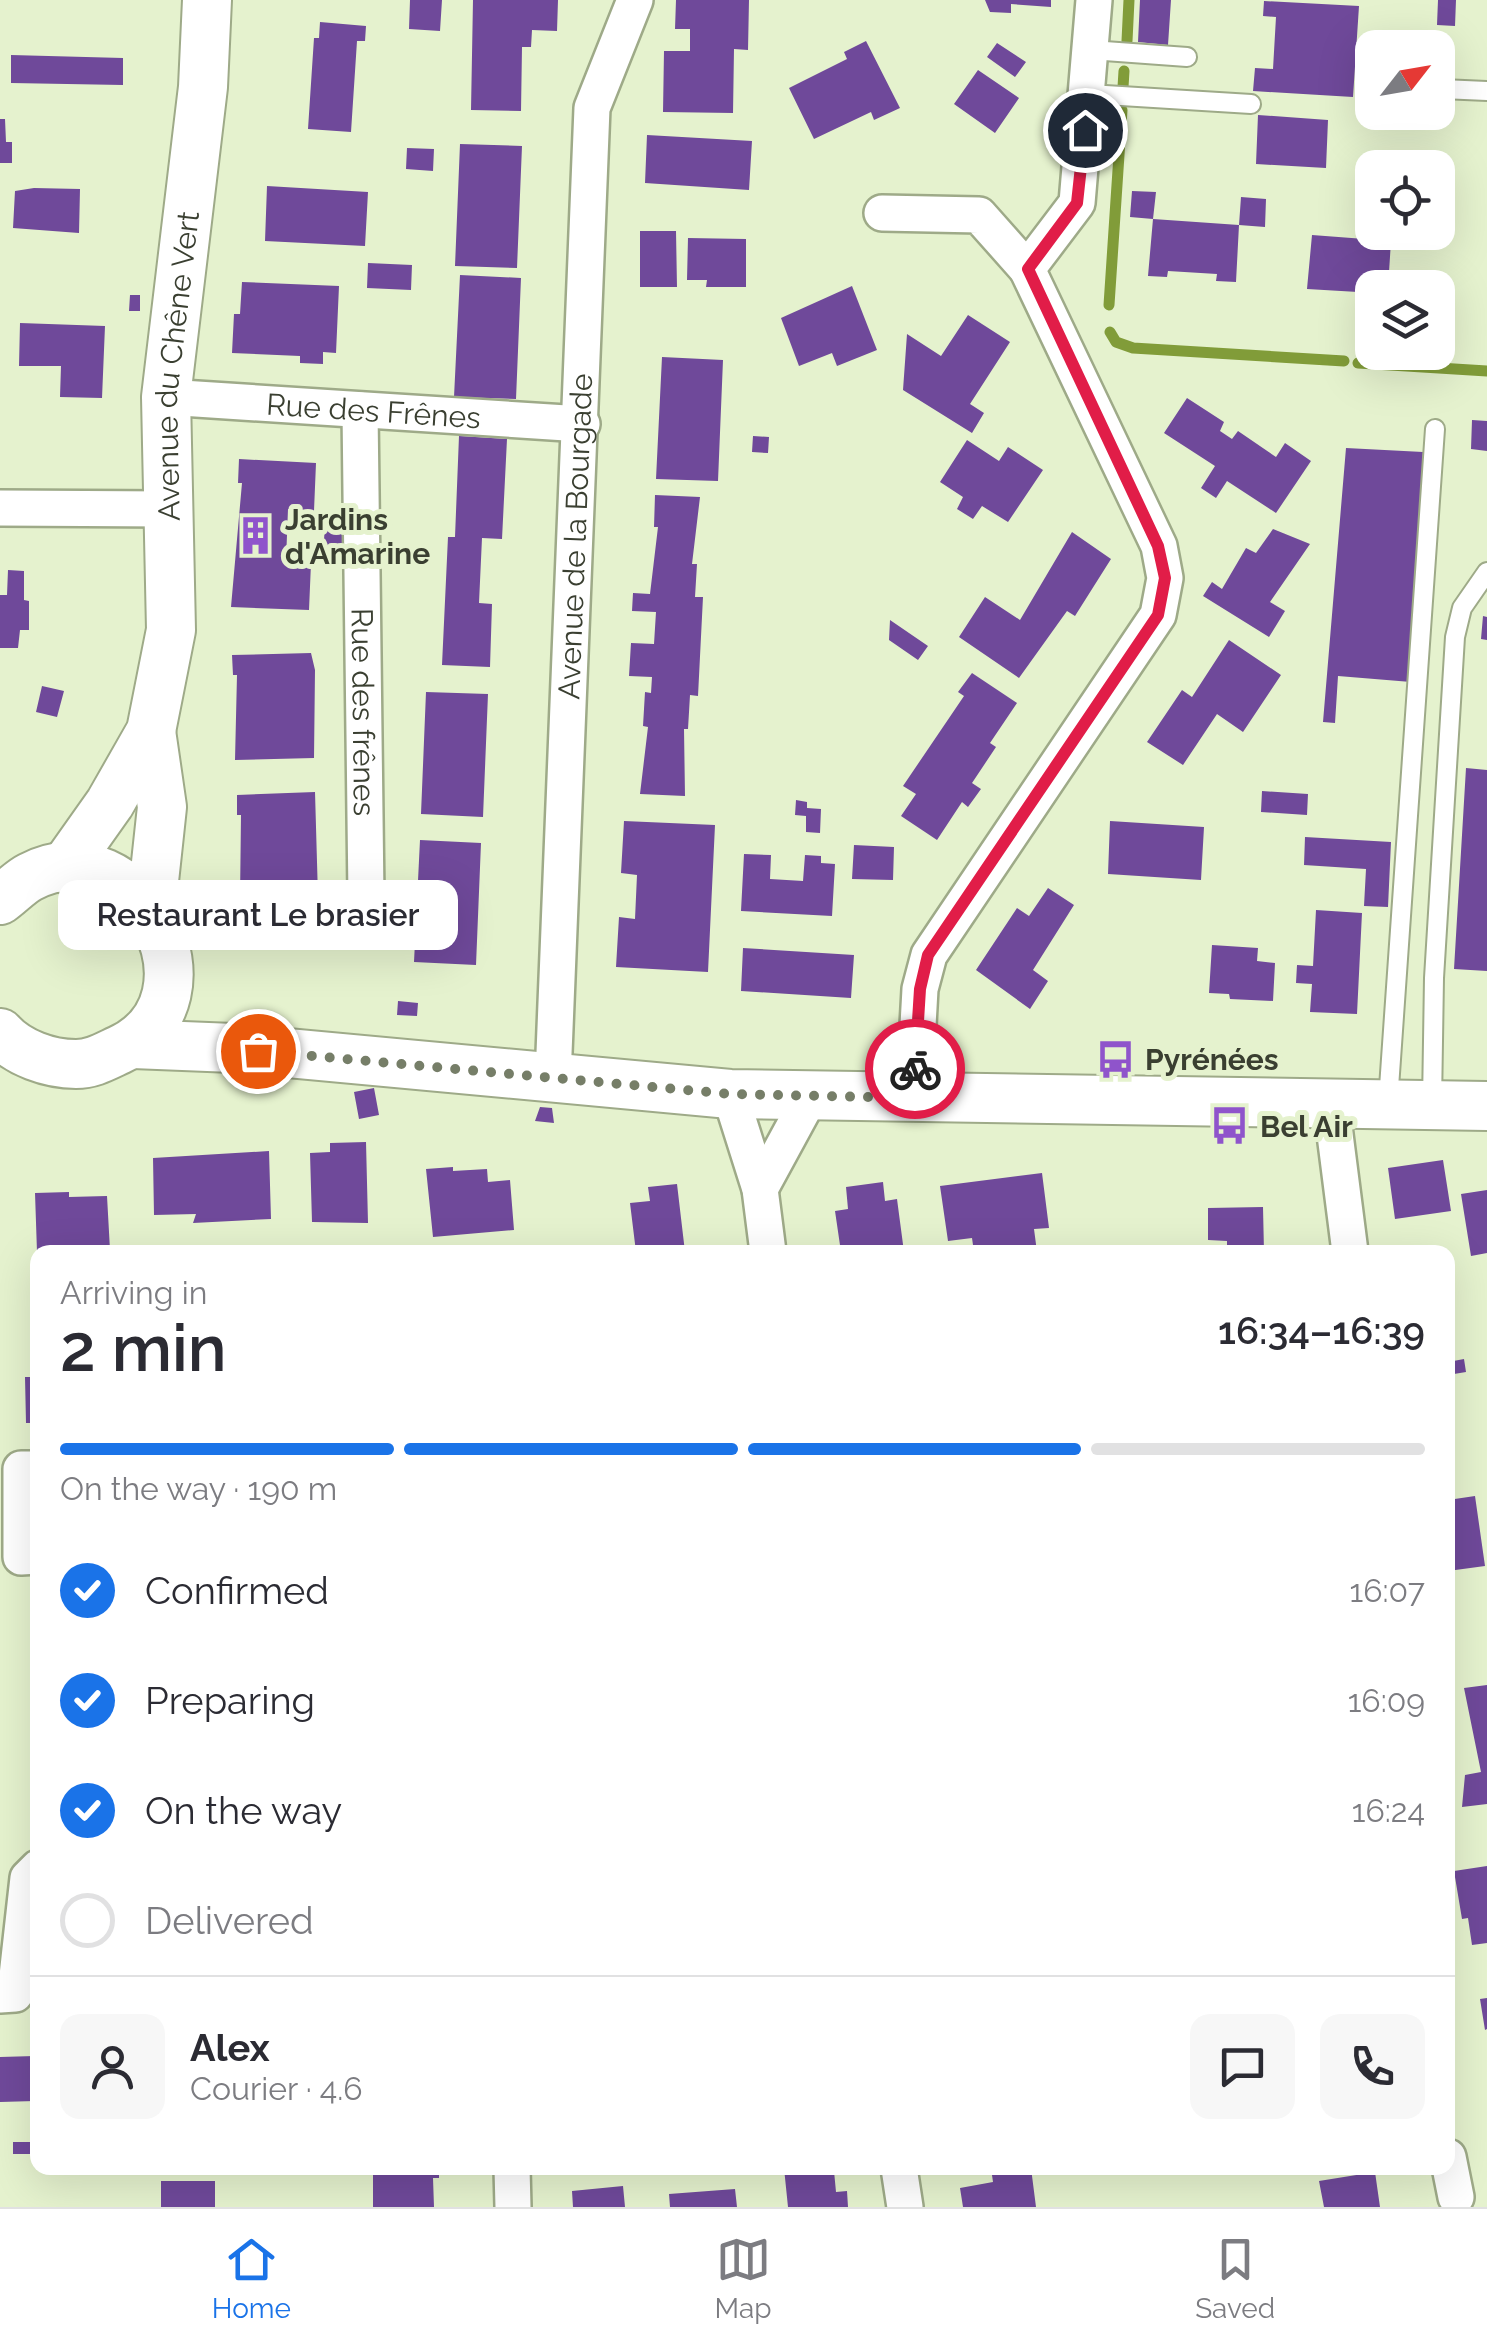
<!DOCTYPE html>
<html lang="en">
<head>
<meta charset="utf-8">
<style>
	body { margin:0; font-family:Raleway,sans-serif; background:#f7f7f7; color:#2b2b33; height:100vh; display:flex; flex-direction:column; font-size:38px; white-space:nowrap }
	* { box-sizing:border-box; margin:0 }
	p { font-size:32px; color:#7c7c81 }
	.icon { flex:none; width:55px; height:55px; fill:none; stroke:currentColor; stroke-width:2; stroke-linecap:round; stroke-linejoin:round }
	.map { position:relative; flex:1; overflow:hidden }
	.sheet { position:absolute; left:30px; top:1245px; width:1425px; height:930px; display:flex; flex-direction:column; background:#fff; border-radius:20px; box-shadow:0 10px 40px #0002 }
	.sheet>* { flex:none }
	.needle { width:65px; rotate:59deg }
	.tools { position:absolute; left:1355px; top:30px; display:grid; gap:20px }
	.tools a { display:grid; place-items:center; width:100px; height:100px; border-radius:20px; background:#fff; box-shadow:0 10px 40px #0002; font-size:50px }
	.pin { position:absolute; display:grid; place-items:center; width:85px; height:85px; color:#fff; margin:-42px; border:5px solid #fff; border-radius:50%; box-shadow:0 2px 10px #0007 }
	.courier { position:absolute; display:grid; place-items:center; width:100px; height:100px; margin:-50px; border:8px solid #e11d48; border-radius:50%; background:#fff; color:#222; box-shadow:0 2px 12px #0007 }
	.bubble { position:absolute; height:70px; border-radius:20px; background:#fff; box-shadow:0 10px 40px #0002; font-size:32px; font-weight:600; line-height:70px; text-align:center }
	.summary em { font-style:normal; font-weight:600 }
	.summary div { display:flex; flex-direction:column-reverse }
	.summary { display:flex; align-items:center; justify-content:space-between; height:170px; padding:0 30px }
	h1 { font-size:65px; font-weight:600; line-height:75px }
	.bar { display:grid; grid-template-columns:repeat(4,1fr); gap:15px 10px; align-content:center; height:120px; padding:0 30px }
	.bar i { height:12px; border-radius:8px; background:#e1e1e2 }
	.bar .on { background:#1a73e8 }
	.bar p { grid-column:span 4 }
	.line { display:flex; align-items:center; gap:25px; padding:0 30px; border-top:2px solid #e1e1e2 }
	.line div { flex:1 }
	.round { display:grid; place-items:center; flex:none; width:105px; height:105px; border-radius:20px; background:#f7f7f7 }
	ol { padding:0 30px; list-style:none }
	li { display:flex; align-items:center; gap:30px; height:110px }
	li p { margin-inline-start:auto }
	li .icon { padding:10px; border-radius:50%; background:#1a73e8; color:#fff; stroke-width:4 }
	li:last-child { color:#7c7c81 }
	li i { width:55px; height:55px; border:5px solid #e1e1e2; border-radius:50% }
	.dock { display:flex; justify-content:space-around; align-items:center; height:140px; border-top:2px solid #e1e1e2; background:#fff; font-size:28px; color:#7c7c81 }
	.dock a { display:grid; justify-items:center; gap:5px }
	.dock .on { color:#1a73e8 }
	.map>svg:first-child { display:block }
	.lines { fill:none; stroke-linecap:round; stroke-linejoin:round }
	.stream { stroke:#819c39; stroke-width:11 }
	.building { fill:#6f499a }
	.lane-casing { stroke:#9eaa88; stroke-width:22 }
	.street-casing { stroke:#9eaa88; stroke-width:40 }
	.secondary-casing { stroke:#9eaa88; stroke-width:52 }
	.lane { stroke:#fff; stroke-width:18 }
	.street { stroke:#fff; stroke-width:35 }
	.secondary { stroke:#fff; stroke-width:48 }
	.done { stroke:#767e68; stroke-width:10; stroke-dasharray:0 18 }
	.route { stroke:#e11d48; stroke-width:12 }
	.labels { text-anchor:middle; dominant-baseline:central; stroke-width:10; stroke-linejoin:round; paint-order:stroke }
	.street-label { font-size:30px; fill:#3a3f31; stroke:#e5f2ce }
	.poi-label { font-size:30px; font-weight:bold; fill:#3a3f31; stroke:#e5f2ce; text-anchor:start }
</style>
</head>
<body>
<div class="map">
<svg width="1487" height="2207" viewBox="0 0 1487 2207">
	<rect width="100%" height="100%" fill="#e5f2ce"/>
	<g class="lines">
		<path class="stream" d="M1127,41l2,-41
			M1123,87l1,-16
			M1109,305l13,-195
			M1110,332l6,10 17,6 211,13
			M1358,363l129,8"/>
	</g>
	<path class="building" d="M410,0h32l-2,31 -31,-2z
		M473,0h85l-1,31 -25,-1 -1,17h-9l-1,64 -50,-1z
		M676,0h73l-1,50 -14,-1 -1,64 -70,-1 1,-61h26v-22h-15z
		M985,0h66v7l-40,-3v9l-21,-1z
		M1140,0h31l-3,45 -30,-3z
		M1438,0h18l-1,26 -18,-1z
		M1264,1l95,5 -6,91 -100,-6 2,-23 18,1 3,-52 -13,-1z
		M320,22l46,4 -1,15h-8l-6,91 -43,-3 6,-91h5z
		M866,41l34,67 -26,12 -3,-8 -57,27 -25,-51 58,-29 -3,-7z
		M997,43l29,19 -11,15 -28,-20z
		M11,55l112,3v27l-112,-2z
		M978,70l41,28 -24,35 -41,-29z
		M1258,115l70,5 -2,48 -70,-4z
		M0,119h5l1,23h6v21h-12z
		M647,135l105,6 -3,49 -104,-7z
		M460,144l62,2 -5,122 -62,-2z
		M407,148l27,1 -1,22 -27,-2z
		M1438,171l16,1 -1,38h-15z
		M267,186l101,6 -3,54 -100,-5z
		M34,188l46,1 -1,44 -66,-5 2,-37z
		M1132,191l24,1 -3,27 -23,-2z
		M1241,197l25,2 -1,28 -26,-2z
		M1153,219l86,6 -3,57 -20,-1 1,-7 -49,-3 -1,6 -19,-1z
		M640,231h36l1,56h-37z
		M1312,235l79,6 -3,47 -30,-1v5l-51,-3z
		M688,238l58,1v48h-40l1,-7h-20z
		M368,263l44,2 -1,25 -44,-2z
		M460,275l61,3 -5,121 -62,-2z
		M242,282l97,4 -3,67 -13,-1v12l-23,-1v-7l-68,-3 2,-39h6z
		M852,286l25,64 -40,16 -5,-13 -33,13 -18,-48z
		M130,295h10v16h-11z
		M968,315l42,27 -40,62 14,9 -12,20 -69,-43 4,-56 34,22z
		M20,323l85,3 -3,72 -42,-1 1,-31h-42z
		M662,357l61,3 -5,121 -62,-2z
		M1187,398l37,24 -4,9 12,8 6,-8 38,26 9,-14 26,18 -35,52 -49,-32 -11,17 -15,-10 14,-22 -51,-33z
		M1472,420l15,1v30l-16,-2z
		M459,436l48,3 -5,100 -20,-1 -3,65 13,1 -2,63 -48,-2 6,-128h7z
		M753,436l16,1 -1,16 -16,-1z
		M967,440l32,21 9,-14 35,23 -35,52 -26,-16 -9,13 -16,-10 6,-12 -23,-15z
		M1346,448l77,4 -12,230 -73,-6 -3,47 -12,-1z
		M239,459l77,4 -2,48 -26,-2 -2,52 25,2 -2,47 -78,-3 11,-124h-4z
		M655,495l45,2 -8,67h5l-2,33h8l-5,99 -8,-1 -2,34h-4l1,67 -45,-2 8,-67 -5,-1 2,-34 6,1 1,-16 -23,-1 2,-33 23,1 2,-32 -24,-1 1,-18 17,1 8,-67h-4z
		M325,524l20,1 -1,32 -21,-1z
		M1273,529l37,15 -40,58 15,9 -16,26 -66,-41 9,-14 10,7 24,-41 10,5z
		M1072,532l39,27 -36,57 -8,-5 -48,67 -60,-41 26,-40 35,23z
		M8,570l16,1v29l5,1v29h-9l-2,18h-18v-53h7z
		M1483,616l4,1v23l-6,-1z
		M890,620l38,26 -10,14 -29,-20z
		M1229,640l52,35 -38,57 -26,-18 -34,51 -36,-23 35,-52 10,7z
		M311,653l4,17 -1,88 -79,2 2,-85h-4l-1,-20z
		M972,673l45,30 -27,40 6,4 -24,36 9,6 -13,18 -6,-5 -25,38 -36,-24 15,-22 -13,-8 61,-90 -6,-4z
		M42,686l22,5 -7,26 -21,-5z
		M426,692l62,2 -5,123 -62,-3z
		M1466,768l21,2v201l-33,-2z
		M1262,791l46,3 -1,21 -46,-3z
		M315,792l3,105 -78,2 1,-84h-4v-20z
		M796,800l11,2v6l14,1 -1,24 -14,-1v-16l-11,-1z
		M624,821l91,4 -7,147 -92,-5 3,-50 16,2 2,-44 -16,-2z
		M1110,821l94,6 -3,53 -93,-6z
		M1305,837l86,5 -3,65 -24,-1 2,-37 -62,-4z
		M420,840l61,3 -5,122 -62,-3z
		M854,845l40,2 -1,33 -41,-1z
		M744,854l27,1 -1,24 33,2 2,-26 16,1v7l14,1 -3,52 -91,-5z
		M1048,888l26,17 -41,65 15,11 -18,28 -54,-39 41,-62 12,8z
		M1316,910l46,3 -5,101 -47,-2 2,-28 -16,-1 1,-18 16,1z
		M1212,945l46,3 -1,13 18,2 -2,38 -43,-2 -1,-5 -20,-1z
		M743,948l111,7 -3,43 -110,-7z
		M398,1001l20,2 -1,13 -20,-1z
		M374,1088l5,27 -20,4 -5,-27z
		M540,1107l12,1 2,15 -19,-2z
		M366,1142l2,81 -56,-1 -2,-69 20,-1v-9z
		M269,1151l2,68 -78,4 3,-9 -42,1 -1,-57z
		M1443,1160l8,51 -56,8 -7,-51z
		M453,1167v4l34,-2 1,13 22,-2 4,50 -81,7 -7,-68z
		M1042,1173l7,55 -15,1 3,23h-63l-2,-14 -24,3 -8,-55z
		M883,1182l2,19 12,-2 7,53h-63l-6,-41 13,-2 -2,-22z
		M677,1184l8,68h-49l-6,-49 20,-2 -2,-14z
		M1487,1190v63l-16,3 -10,-62z
		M69,1192v5l38,-1 3,54 -73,2 -2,-59z
		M1263,1207l1,45h-37v-11l-19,-1v-32z
		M1464,1359l2,13 -18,3v-13z
		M25,1377h13v46h-12z
		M1475,1496l10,70 -37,5v-71z
		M1487,1685v119l-25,3 3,-32 16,-3 -17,-84z
		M1487,1866v77l-15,2 -4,-27 -6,1 -8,-48z
		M1487,1998v31l-2,1 -5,-31z
		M35,2056v45l-35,1v-45z
		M13,2142h20l1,12h-21z
		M373,2168h66v10h-6l1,29h-61z
		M784,2168l50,3 2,21 11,-1 1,16h-60z
		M991,2168h40l5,39h-73l-3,-19 33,-6z
		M1375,2172l5,35h-56l-5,-26z
		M161,2181h54v26h-54z
		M623,2186l2,21h-52l-1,-16z
		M735,2189l2,18h-67l-1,-13z"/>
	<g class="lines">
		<defs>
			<path id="lane" d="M1091,50l96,7
				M1442,89l45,2
				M1089,94l162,10
				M1388,1102l47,-673
				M1432,1104l2,-126 21,-341 7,-29 25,-36"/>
			<g id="street">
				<path d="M882,213l97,2 48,54"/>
				<path id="s1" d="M166,397l416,27"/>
				<path id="s2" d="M360,410l6,487"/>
				<path d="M0,508l168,1"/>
				<path id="s3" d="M553,1078l39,-970 43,-108"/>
				<path d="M730,1094l30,95 8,63"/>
				<path d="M914,1098l6,-109 9,-34 229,-340 7,-37 -6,-32 -132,-277 50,-66 17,-203"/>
				<path d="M1331,1103l19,149"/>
				<path d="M760,1189l50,-92"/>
				<path d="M38,1469h-17v88l17,-1"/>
				<path d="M0,1995l15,-1 13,-116 10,-10"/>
				<path d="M1448,2157l8,40"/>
				<path d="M512,2168l1,39"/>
				<path d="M899,2168l6,39"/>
			</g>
			<g id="secondary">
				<path d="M151,731l11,76 -11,102"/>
				<path id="s4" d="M64,868l46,-65 41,-72 20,-101 -5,-233 37,-310 4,-87"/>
				<path d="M0,900c10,-7 20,-18 30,-23 107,-56 199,123 89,173 -15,7 -27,14 -43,14 -27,0 -58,-11 -76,-31"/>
				<path d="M133,1044l100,4 497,46 757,12"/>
			</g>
		</defs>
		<use href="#lane" class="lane-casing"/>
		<use href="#street" class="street-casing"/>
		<use href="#secondary" class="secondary-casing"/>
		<use href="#lane" class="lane"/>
		<use href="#street" class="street"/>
		<use href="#secondary" class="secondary"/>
	</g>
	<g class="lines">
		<path class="done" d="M258,1051l472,43 184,4 1,-29"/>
		<path class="route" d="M915,1069l5,-80 8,-34 230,-340 7,-37 -7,-32 -130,-277 49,-66 8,-73"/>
	</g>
	<defs>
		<symbol id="building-bare" viewBox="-9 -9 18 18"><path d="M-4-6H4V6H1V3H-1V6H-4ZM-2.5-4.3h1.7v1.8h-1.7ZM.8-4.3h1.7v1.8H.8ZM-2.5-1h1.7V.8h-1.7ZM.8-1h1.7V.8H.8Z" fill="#8f54cb" stroke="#e5f2ce" stroke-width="2.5" paint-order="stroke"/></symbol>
		<symbol id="bus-bare" viewBox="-9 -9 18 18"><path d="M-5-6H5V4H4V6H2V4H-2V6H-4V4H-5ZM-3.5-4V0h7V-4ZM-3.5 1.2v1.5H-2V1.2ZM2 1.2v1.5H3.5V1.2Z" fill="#8f54cb" stroke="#e5f2ce" stroke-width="2.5" paint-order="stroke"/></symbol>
	</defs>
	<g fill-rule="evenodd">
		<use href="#building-bare" x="228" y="508" width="55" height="55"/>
		<use href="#bus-bare" x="1088" y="1032" width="55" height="55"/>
		<use href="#bus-bare" x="1202" y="1098" width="55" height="55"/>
	</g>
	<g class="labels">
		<g class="street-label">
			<text stroke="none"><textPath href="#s4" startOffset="530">Avenue du Chêne Vert</textPath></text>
			<text stroke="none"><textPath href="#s1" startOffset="208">Rue des Frênes</textPath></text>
			<text stroke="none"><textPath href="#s3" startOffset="542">Avenue de la Bourgade</textPath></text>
			<text stroke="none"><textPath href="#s2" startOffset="302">Rue des frênes</textPath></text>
		</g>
		<g class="poi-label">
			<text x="285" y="519">Jardins<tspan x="285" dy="34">d'Amarine</tspan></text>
			<text x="1145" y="1059">Pyrénées</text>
			<text x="1260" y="1126">Bel Air</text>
		</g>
	</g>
</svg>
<div class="tools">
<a><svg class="needle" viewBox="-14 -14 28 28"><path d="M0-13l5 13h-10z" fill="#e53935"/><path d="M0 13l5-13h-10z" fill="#7c7c81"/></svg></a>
<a><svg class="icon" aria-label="locate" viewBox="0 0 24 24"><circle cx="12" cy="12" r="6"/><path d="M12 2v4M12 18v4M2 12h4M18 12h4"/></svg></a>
<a><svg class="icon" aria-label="layers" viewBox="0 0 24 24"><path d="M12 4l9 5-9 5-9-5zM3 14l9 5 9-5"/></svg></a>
</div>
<div class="pin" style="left:258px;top:1051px;background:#ea580c"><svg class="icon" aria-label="bag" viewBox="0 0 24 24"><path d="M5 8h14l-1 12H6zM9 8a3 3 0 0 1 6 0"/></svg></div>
<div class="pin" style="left:1085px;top:130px;background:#1f2937"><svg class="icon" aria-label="home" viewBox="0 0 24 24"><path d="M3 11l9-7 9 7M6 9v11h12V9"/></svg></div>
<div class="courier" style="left:915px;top:1069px"><svg class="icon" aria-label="bike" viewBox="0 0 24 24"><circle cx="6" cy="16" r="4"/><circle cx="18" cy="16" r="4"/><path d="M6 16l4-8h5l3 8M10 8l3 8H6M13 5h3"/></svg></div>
<div class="bubble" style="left:58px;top:880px;width:400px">Restaurant Le brasier</div>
<section class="sheet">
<div class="summary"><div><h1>2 min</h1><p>Arriving in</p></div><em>16:34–16:39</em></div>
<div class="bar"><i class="on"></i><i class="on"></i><i class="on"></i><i></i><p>On the way · 190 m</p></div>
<ol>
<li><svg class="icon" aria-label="check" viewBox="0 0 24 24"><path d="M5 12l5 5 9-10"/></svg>Confirmed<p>16:07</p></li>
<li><svg class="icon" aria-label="check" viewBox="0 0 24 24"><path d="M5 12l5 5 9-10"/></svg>Preparing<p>16:09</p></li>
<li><svg class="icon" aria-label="check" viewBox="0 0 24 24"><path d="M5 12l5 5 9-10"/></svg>On the way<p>16:24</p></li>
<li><i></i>Delivered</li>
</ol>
<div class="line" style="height:180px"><a class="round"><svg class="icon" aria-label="person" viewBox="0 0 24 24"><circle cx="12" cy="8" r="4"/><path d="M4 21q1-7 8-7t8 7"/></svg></a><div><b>Alex</b><p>Courier · 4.6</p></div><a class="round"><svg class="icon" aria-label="chat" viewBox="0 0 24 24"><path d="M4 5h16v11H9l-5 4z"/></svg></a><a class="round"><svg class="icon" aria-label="phone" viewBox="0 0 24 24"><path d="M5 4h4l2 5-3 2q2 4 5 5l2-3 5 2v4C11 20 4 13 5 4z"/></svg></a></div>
</section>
</div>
<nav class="dock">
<a class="on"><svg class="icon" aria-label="home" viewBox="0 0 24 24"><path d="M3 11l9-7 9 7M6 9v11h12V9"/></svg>Home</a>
<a><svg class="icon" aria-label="map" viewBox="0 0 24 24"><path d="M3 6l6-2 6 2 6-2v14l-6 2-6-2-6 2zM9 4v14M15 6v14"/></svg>Map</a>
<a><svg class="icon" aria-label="saved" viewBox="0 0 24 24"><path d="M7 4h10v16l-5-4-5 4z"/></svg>Saved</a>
</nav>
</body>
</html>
